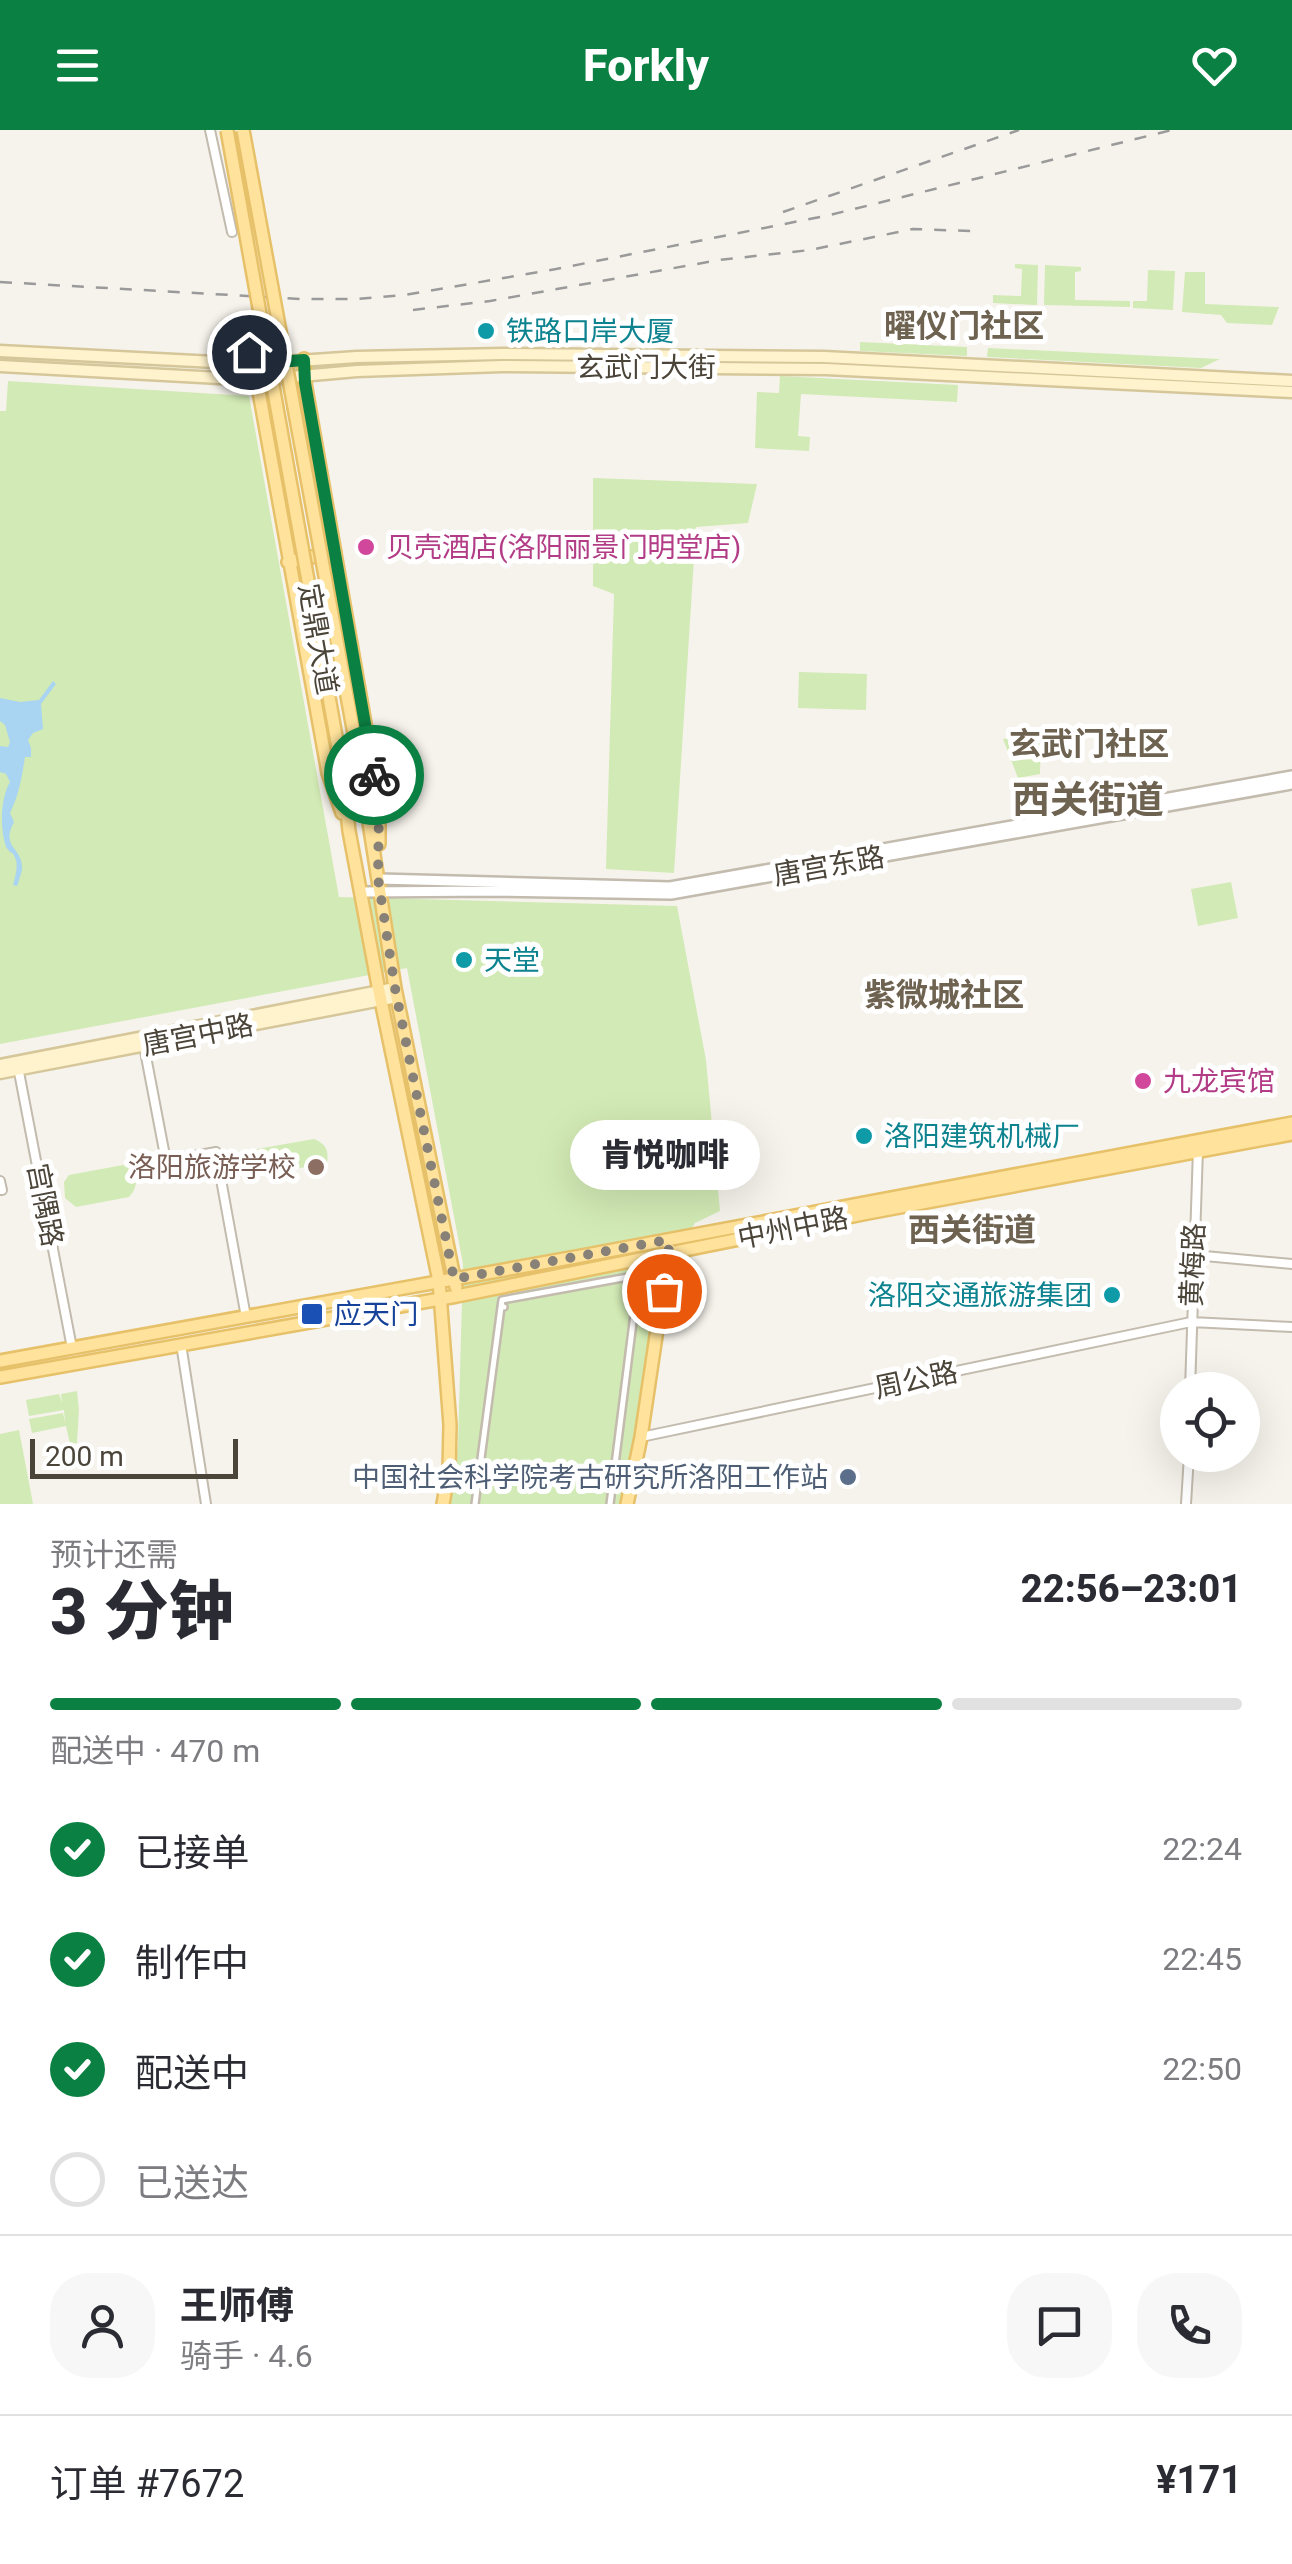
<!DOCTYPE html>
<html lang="zh">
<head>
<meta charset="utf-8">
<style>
	body { margin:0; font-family:Roboto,"Noto Sans SC",sans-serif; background:#f7f7f7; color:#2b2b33; height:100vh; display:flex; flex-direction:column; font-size:38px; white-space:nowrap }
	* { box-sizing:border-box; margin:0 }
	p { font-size:32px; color:#7c7c81 }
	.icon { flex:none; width:55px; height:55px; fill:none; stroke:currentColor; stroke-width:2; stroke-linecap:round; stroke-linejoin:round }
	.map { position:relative; height:1374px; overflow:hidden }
	.drawer { display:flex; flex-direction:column; background:#fff; flex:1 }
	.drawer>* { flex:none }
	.controls { position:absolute; left:1160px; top:1242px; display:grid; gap:20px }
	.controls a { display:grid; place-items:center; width:100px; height:100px; border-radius:50%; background:#fff; box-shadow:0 10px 40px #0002; font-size:50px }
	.scale { position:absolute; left:30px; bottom:25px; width:208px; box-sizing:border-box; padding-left:10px; border:5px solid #4b4439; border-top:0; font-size:28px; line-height:35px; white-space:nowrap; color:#4b4439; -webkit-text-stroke:8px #fff; paint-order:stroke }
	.pin { position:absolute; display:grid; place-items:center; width:85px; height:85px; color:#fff; margin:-42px; border:5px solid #fff; border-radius:50%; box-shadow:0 2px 10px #0007 }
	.courier { position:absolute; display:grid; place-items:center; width:100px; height:100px; margin:-50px; border:8px solid #0b8043; border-radius:50%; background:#fff; color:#222; box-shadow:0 2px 12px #0007 }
	.bubble { position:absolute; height:70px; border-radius:35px; background:#fff; box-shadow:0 10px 40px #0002; font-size:32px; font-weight:800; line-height:70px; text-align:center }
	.summary em { font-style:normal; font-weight:800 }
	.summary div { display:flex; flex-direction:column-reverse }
	.summary { display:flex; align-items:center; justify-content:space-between; height:170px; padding:0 50px }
	h1 { font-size:65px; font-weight:800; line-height:75px }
	.bar { display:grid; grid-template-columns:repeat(4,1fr); gap:15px 10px; align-content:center; height:120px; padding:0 50px }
	.bar i { height:12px; border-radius:8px; background:#e1e1e2 }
	.bar .active { background:#0b8043 }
	.bar p { grid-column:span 4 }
	.line { display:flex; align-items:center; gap:25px; padding:0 50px; border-top:2px solid #e1e1e2 }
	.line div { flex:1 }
	.round { display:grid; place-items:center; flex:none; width:105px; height:105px; border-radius:40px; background:#f7f7f7 }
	ol { padding:0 50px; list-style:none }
	li { display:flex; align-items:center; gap:30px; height:110px }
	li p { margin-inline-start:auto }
	li .icon { padding:10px; border-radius:50%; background:#0b8043; color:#fff; stroke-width:4 }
	li:last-child { color:#7c7c81 }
	li i { width:55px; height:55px; border:5px solid #e1e1e2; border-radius:50% }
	header { display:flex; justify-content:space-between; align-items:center; height:130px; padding:0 50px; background:#0b8043; color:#fff; font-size:45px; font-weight:800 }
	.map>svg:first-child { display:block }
	.green { fill:#d2eab5 }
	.water { fill:#a9d4f2 }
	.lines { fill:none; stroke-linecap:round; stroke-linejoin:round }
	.pedestrian-casing { stroke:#c2bbae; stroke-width:10 }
	.minor-casing { stroke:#c2bbae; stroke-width:12 }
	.tertiary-casing { stroke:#c2bbae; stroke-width:14 }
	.secondary-casing { stroke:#d6c79b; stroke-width:15 }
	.primary-casing { stroke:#e6c16a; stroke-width:16 }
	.pedestrian { stroke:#fff; stroke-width:5 }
	.minor { stroke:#fff; stroke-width:8 }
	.tertiary { stroke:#fff; stroke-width:9 }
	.secondary { stroke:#fff3cd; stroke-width:10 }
	.primary { stroke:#ffe39c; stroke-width:11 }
	.rail { stroke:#9a9a9a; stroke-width:2.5; stroke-dasharray:12 12; stroke-linecap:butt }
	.primary-bridge-casing { stroke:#e6c16a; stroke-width:16; stroke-linecap:butt }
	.primary-bridge { stroke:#ffe39c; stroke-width:11 }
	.done { stroke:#878178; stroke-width:10; stroke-dasharray:0 18 }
	.route { stroke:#0b8043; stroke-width:12 }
	.culture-dot { fill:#0f9aa8; stroke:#fff; stroke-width:4 }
	.hotel-dot { fill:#d1479c; stroke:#fff; stroke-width:4 }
	.education-dot { fill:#8d6e63; stroke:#fff; stroke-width:4 }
	.transit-dot { fill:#1a4fb4; stroke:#fff; stroke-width:4 }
	.service-dot { fill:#5c6f8a; stroke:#fff; stroke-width:4 }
	.labels { text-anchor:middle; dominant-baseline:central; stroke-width:10; stroke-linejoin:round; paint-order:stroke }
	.culture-label { font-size:28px; fill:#0d838f; stroke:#fff; text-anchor:start }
	.street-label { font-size:28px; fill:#4b4439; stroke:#fff }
	.hotel-label { font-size:28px; fill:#b23c85; stroke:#fff; text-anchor:start }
	.education-label { font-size:28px; fill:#785e54; stroke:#fff; text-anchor:end }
	.transit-label { font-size:28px; fill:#164399; stroke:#fff; text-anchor:start }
	.service-label { font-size:28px; fill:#4e5e75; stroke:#fff; text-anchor:end }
	.quarter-label { font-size:32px; font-weight:bold; fill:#6e6250; stroke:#fff }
	.district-label { font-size:38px; font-weight:bold; fill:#6e6250; stroke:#fff }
</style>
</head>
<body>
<header><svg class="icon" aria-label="menu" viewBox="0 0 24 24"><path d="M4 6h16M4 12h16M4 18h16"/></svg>Forkly<svg class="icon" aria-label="heart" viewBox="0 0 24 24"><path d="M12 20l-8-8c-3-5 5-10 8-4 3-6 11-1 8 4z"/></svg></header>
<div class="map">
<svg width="1292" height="1374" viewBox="0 0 1292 1374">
	<rect width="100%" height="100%" fill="#f6f3ec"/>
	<path class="green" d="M1015,134l23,1 -1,40 -44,-2v-8l28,1 1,-27 -7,-1z
		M1045,135l36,2v4l-6,1v28l55,1v6l-86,-2z
		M1148,140l27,1 -2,39 -40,-2v-7h14z
		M1185,142h20v32l74,3 -7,18 -45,-2 -6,-8 -39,-3z
		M860,212l107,5v9l-107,-5z
		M988,218l232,11 -19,9 -214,-11z
		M780,246l178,9 -1,17 -156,-8 -3,42 12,1 -1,14 -54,-3 2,-56 22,1z
		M8,251l241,15 90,501 338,9 29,154 14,151 -25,12 -34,55 -39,226h-172l8,-59 5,-181 -56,-296 -407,76v-633h6z
		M593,348l164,6 -9,39 -52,4 -22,346 -68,-4 8,-275 -21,-8z
		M799,542l68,2 -1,36 -68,-2z
		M1041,603l-1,41 -22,4 -15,-39z
		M1231,752l7,36 -40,8 -7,-37z
		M314,1009c12,5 15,11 13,24l-71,13 -8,-7 -1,-12 4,-7z
		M123,1035c15,6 17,20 6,32l-53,10 -11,-9 -1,-16 5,-7z
		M77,1261l2,19 -2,33 -7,1 -4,-18 -34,7 -3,-14 34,-6 2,10 -1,-13 -35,6 -3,-16 33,-6 3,9 -1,-9z
		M19,1300l14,74h-33v-70z"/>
	<path class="water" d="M53,551l3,3 -15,20 2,25 -10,4 -5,7 3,8v9h-6c-3,19 -6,38 -15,56l4,9c-14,26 9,25 8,47 0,2 -4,15 -5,17l-4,-1c2,-8 5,-16 3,-25 -4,-11 -3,-3 -10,-13 -6,-18 -6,-48 4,-65l-4,-8 -6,-2v-26l8,1 2,-5 -5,-17 -5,-4v-23l20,4 19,-2z"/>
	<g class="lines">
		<defs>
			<path id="pedestrian" d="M501,1177l1,-7 137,-25 -29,229
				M475,1374l26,-197h3"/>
			<path id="minor" d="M210,0l22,102
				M249,208v14l5,12
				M144,916l22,115 50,-9 30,165
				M18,937l54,281
				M0,1051l2,9h-2
				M1194,1125l98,9
				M181,1214l25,160
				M1190,1260l8,-241
				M641,1307l550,-115 101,5
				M1186,1374l3,-49"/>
			<path id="tertiary" d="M379,749l291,8 622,-111
				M361,762l132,-1 178,3 621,-110"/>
			<path id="secondary" d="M0,221l254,13 103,-7 145,-3 322,3 468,24
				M0,236l256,14 101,-9 145,-5 324,3 466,23
				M0,935l395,-77
				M0,943l397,-76"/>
			<path id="primary" d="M304,229l1,24 74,420v41
				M254,234l74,409 14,40
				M288,432l47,-10
				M372,638l-1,10h-4l-6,-6 34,216 61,299
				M343,645l6,56 30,160 60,290 11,144 -1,45 -6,34
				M0,1231l581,-105 711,-133
				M0,1247l457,-81 411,-83 424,-79
				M627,1374l14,-67 28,-188"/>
		</defs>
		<use href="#pedestrian" class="pedestrian-casing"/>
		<use href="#minor" class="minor-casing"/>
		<use href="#tertiary" class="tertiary-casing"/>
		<use href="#secondary" class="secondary-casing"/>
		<use href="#primary" class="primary-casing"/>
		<use href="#pedestrian" class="pedestrian"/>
		<use href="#minor" class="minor"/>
		<use href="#tertiary" class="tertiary"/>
		<use href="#secondary" class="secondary"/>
		<use href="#primary" class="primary"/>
		<path class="rail" d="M783,82l236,-82
			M0,152l301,17h56l48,-4 151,-26 274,-54 342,-85
			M413,180l77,-9 229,-41 91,-10 103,-21 58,2"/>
		<defs>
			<path id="primary-bridge" d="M227,0l116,645
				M243,0l118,642"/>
		</defs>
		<use href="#primary-bridge" class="primary-bridge-casing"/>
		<use href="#primary-bridge" class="primary-bridge"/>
	</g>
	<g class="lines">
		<path class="done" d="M374,645l5,29 -1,74 17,110 59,291 213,-39 2,12 -5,39"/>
		<path class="route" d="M249,222l5,12 50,-4 1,23 69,392"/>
	</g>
	<g class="culture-dot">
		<circle cx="486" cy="201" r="10"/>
		<circle cx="464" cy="830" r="10"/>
		<circle cx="864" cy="1006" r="10"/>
		<circle cx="1112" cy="1165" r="10"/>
	</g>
	<g class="hotel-dot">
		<circle cx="366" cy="417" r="10"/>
		<circle cx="1143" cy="951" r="10"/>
	</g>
	<circle class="education-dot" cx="316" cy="1037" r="10"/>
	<rect class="transit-dot" x="300" y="1172" width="24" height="24" rx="5"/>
	<circle class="service-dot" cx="848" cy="1347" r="10"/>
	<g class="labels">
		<g class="culture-label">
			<text x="506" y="201">铁路口岸大厦</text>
			<text x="484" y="830">天堂</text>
			<text x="884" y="1006">洛阳建筑机械厂</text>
			<text x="1092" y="1165" text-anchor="end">洛阳交通旅游集团</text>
		</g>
		<g class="street-label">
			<text x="646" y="237">玄武门大街</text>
			<text transform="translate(318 509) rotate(80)">定鼎大道</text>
			<text transform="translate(829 736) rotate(-10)">唐宫东路</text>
			<text transform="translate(198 905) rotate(-11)">唐宫中路</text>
			<text transform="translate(45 1075) rotate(79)">宫隅路</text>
			<text transform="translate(793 1098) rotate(-11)">中州中路</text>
			<text transform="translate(1193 1135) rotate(-88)">黄梅路</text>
			<text transform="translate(916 1250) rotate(-12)">周公路</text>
		</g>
		<g class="hotel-label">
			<text x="386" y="417">贝壳酒店(洛阳丽景门明堂店)</text>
			<text x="1163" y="951">九龙宾馆</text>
		</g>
		<g class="education-label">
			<text x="296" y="1037">洛阳旅游学校</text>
		</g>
		<g class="transit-label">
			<text x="334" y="1184">应天门</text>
		</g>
		<g class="service-label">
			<text x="828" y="1347">中国社会科学院考古研究所洛阳工作站</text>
		</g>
		<g class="quarter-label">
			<text x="964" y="196">曜仪门社区</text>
			<text x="1089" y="614">玄武门社区</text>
			<text x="944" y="865">紫微城社区</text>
			<text x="972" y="1100">西关街道</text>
		</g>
		<g class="district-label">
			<text x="1088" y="670">西关街道</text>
		</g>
	</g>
</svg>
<div class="controls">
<a><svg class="icon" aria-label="locate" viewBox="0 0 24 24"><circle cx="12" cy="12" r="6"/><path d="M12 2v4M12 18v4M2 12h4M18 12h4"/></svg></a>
</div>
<div class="scale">200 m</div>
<div class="pin" style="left:664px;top:1161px;background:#ea580c"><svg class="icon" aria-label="bag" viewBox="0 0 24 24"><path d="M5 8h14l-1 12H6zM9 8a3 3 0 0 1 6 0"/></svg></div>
<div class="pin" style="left:249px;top:222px;background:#1f2937"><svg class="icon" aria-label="home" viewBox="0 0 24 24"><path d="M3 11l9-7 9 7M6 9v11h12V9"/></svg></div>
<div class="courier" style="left:374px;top:645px"><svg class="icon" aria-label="bike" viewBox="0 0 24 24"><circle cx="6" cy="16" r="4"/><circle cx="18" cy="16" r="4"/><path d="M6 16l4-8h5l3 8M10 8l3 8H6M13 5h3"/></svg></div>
<div class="bubble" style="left:570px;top:990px;width:190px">肯悦咖啡</div>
</div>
<section class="drawer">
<div class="summary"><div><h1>3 分钟</h1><p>预计还需</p></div><em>22:56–23:01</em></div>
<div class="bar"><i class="active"></i><i class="active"></i><i class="active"></i><i></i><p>配送中 · 470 m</p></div>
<ol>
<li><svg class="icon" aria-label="check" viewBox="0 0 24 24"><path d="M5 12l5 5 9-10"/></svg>已接单<p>22:24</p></li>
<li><svg class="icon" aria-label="check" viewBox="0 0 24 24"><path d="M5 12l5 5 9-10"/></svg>制作中<p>22:45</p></li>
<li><svg class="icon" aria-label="check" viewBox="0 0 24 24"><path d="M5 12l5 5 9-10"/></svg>配送中<p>22:50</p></li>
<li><i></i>已送达</li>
</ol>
<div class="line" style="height:180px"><a class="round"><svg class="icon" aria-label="person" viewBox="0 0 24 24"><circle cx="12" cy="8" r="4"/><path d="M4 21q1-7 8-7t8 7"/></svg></a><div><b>王师傅</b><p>骑手 · 4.6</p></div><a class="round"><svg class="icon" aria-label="chat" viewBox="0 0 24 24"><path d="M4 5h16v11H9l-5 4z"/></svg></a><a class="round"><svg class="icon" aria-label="phone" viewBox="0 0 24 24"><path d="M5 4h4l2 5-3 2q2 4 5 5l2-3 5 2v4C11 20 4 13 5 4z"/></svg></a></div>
<div class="line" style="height:130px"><div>订单 #7672</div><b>¥171</b></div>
</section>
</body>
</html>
